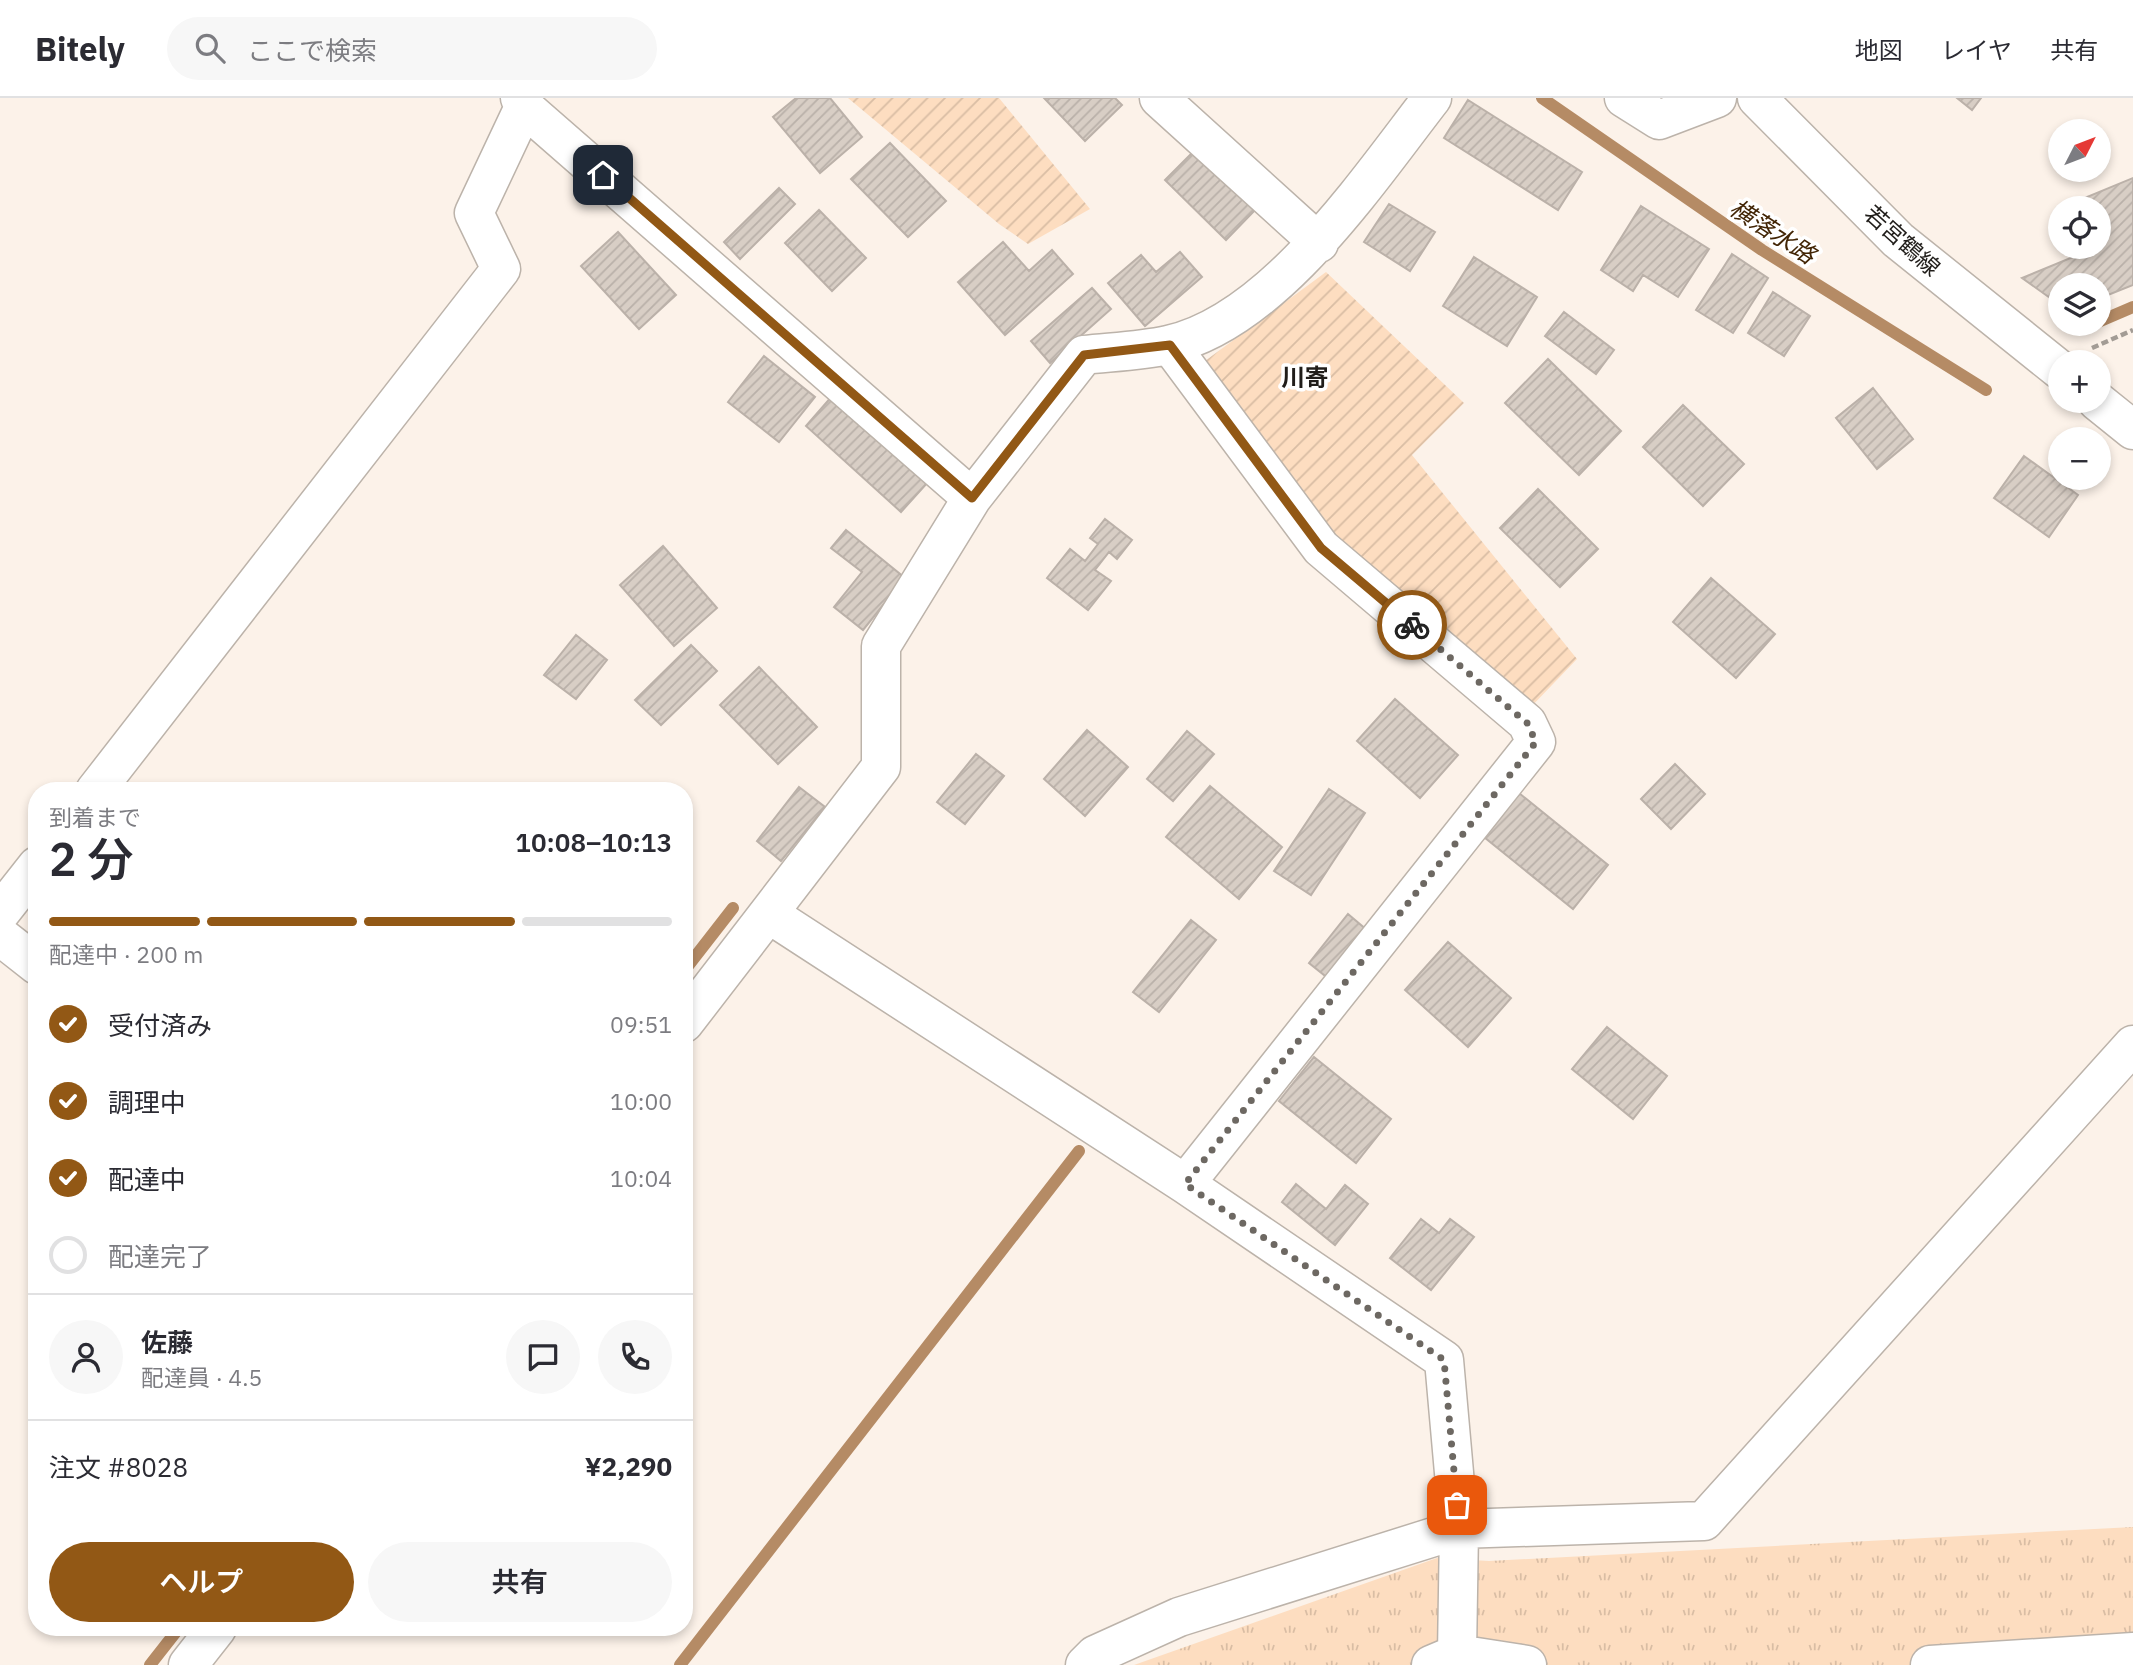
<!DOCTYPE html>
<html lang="ja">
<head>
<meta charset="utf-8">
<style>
	body { margin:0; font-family:"IBM Plex Sans","Noto Sans JP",sans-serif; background:#f7f7f7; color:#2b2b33; height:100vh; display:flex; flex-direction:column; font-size:26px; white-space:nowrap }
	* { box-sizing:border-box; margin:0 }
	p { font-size:23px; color:#7c7c81 }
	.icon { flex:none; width:38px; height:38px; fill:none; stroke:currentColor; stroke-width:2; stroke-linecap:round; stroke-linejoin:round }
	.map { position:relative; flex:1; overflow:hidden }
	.sheet { position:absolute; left:28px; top:684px; width:665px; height:854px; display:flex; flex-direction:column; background:#fff; border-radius:28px; box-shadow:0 4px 10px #0003 }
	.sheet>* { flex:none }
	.needle { width:46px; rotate:48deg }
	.buttons { position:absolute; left:2048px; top:21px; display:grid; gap:14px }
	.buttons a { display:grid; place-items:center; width:63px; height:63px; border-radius:50%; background:#fff; box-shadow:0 4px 10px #0003; font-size:35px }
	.pin { position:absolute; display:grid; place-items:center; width:60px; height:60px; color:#fff; margin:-30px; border-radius:14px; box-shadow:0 4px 10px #0006 }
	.courier { position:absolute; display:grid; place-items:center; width:70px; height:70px; margin:-35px; border:5px solid #925815; border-radius:50%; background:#fff; color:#222; box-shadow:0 2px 9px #0007 }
	.headline em { font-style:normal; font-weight:600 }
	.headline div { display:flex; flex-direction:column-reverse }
	.headline { display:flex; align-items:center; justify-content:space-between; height:119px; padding:0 21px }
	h1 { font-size:46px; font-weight:600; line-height:52px }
	.bar { display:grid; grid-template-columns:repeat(4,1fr); gap:10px 7px; align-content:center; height:84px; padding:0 21px }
	.bar i { height:9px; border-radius:5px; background:#e1e1e2 }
	.bar .current { background:#925815 }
	.bar p { grid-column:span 4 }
	.line { display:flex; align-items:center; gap:18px; padding:0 21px; border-top:2px solid #e1e1e2 }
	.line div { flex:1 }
	.round { display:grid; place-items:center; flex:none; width:74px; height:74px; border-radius:37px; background:#f7f7f7 }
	ol { padding:0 21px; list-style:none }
	li { display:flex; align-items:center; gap:21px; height:77px }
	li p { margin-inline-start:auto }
	li .icon { padding:7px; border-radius:50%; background:#925815; color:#fff; stroke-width:4 }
	li:last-child { color:#7c7c81 }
	li i { width:38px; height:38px; border:4px solid #e1e1e2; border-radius:50% }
	.action { display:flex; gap:14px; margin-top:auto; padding:14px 21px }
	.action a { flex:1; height:80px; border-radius:42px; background:#925815; color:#fff; font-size:28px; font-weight:600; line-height:80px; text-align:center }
	.action a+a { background:#f7f7f7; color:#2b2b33 }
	header { display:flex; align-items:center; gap:42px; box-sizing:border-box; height:98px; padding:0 35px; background:#fff; border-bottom:2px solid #e1e1e2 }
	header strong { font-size:33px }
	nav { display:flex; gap:38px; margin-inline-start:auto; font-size:24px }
	.search { width:490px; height:63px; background:#f7f7f7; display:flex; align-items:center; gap:18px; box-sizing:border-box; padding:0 24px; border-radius:38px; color:#7c7c81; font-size:26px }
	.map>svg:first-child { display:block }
	.grass { fill:url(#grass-tufts) }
	.garden { fill:url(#garden-furrows) }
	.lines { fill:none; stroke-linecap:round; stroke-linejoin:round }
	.stream { stroke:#b58b65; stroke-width:12 }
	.building { fill:url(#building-hatch); stroke:#bbb1a9; stroke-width:2 }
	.minor-casing { stroke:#bcb3aa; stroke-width:41 }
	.tertiary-casing { stroke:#bcb3aa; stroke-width:41 }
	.secondary-casing { stroke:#bcb3aa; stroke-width:41 }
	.path { stroke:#a39c95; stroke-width:4.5; stroke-dasharray:7 3.5; stroke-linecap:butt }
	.minor { stroke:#fff; stroke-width:38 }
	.tertiary { stroke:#fff; stroke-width:38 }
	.secondary { stroke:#fff; stroke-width:38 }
	.done { stroke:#6d6862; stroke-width:7; stroke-dasharray:0 12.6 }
	.route { stroke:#925815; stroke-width:9 }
	.labels { text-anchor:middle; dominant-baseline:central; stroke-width:7; stroke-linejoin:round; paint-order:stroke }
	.street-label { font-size:23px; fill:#201d1a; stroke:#fff }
	.water-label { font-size:24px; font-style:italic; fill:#422505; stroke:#fff }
	.neighbourhood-label { font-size:24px; font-weight:bold; fill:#201d1a; stroke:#fff }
</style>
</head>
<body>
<header>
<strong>Bitely</strong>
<div class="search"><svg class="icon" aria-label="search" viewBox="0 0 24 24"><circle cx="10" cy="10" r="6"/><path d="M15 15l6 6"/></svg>ここで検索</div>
<nav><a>地図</a><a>レイヤ</a><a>共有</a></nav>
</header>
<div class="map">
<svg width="2133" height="1567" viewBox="0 0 2133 1567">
	<defs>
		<pattern id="grass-tufts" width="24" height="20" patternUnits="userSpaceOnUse" patternTransform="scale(1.75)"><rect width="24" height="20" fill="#fdddc0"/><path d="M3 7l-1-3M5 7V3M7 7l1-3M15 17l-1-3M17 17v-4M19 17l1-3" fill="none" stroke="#d9bda4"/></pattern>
		<pattern id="garden-furrows" width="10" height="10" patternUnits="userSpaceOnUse" patternTransform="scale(1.75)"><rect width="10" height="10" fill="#fdddc0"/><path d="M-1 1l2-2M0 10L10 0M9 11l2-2" fill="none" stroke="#d9bda4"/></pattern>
		<pattern id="building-hatch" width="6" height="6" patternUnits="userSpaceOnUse" patternTransform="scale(1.75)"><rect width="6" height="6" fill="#d8cec5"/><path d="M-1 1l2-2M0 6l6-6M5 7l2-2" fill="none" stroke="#b9b0a9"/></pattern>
	</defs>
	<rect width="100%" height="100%" fill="#fcf2e9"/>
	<path class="grass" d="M2133,1429v138h-999l303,-107 52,3z"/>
	<path class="garden" d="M848,0h151l91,111 -62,35 -29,-20z
		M1326,174l138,131 -52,52 165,204 -49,51 -200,-167 -123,-182z"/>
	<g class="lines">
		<path class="stream" d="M1542,0l220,152 224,140
			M2098,224l35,-15
			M684,873l49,-63
			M150,1567l29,-37
			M680,1567l399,-514"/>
	</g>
	<path class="building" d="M796,0h34l32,39 -42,36 -47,-56z
		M1044,0h71l7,7 -37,36z
		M1957,0h24l-9,12z
		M1468,2l114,72 -24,38 -114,-72z
		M890,45l56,58 -38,36 -57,-58z
		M1196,51l61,59 -31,32 -61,-60z
		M2133,80v107l-35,14v-14h-38v20l-38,-27 56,-23 -4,-8h24v-39h-38v4l-2,-3z
		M779,90l16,16 -55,55 -16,-17z
		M1389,106l46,28 -25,39 -46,-29z
		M1641,108l68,43 -31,48 -35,-22 -10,16 -32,-21z
		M819,112l47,48 -34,33 -47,-48z
		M618,134l58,63 -37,34 -58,-63z
		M1003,144l26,29 23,-21 21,24 -68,61 -47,-53z
		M1180,154l22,25 -57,49 -37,-43 33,-28 15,17z
		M1732,156l36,24 -35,55 -37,-23z
		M1474,159l63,40 -30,49 -64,-40z
		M1092,190l19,21 -61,54 -19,-22z
		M1773,194l37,24 -26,40 -36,-23z
		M1564,214l50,38 -18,24 -51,-38z
		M764,258l51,41 -36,45 -51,-40z
		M1548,261l73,72 -42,44 -74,-72z
		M1873,290l40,51 -36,30 -41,-51z
		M833,297l95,87 -27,30 -95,-86z
		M1683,307l61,59 -41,42 -60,-59z
		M2024,358l54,39 -29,42 -55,-39z
		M1538,391l60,60 -38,38 -60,-59z
		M1105,421l27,21 -15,19 -8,-7 -14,18 16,11 -23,29 -41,-32 23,-29 15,12 13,-17 -8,-6z
		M846,432l59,48 -42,52 -29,-23 28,-35 -31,-24z
		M663,448l54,62 -43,38 -54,-61z
		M1711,480l64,56 -39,44 -63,-56z
		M576,537l31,25 -31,39 -32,-24z
		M691,547l26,26 -56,54 -26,-25z
		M759,569l58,60 -39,37 -58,-59z
		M1395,601l63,56 -38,43 -63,-57z
		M1087,632l41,37 -43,49 -41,-37z
		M1187,633l27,23 -41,47 -26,-22z
		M976,656l28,22 -39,48 -28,-22z
		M1675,666l30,30 -34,35 -30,-30z
		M1210,688l72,61 -43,52 -73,-62z
		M799,689l26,20 -44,54 -24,-20z
		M1329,691l36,24 -54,82 -37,-24z
		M1519,695l89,72 -35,44 -89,-72z
		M1348,816l20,17 -39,48 -20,-16z
		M1191,822l25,20 -57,72 -26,-20z
		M1448,844l63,56 -43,49 -63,-57z
		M1607,929l60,49 -34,43 -61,-50z
		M1314,959l77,62 -35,44 -77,-62z
		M1296,1086l30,25 19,-24 23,19 -33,41 -53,-43z
		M1421,1121l18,14 11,-14 24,18 -43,53 -41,-32z"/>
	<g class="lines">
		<defs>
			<path id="minor" d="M520,0l4,9 448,391
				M1159,0l160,145
				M1170,247l151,203 206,175 9,19 -351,442
				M95,693l406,-522 -27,-56 50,-106
				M0,815l37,-47
				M769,816l416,270 259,176 15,169 -2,125
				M0,838l37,29
				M684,925l197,-256v-121l91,-148 112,-143c27,-3 57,-4 84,-10 106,-23 201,-166 264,-247
				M188,1567l29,-37
				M1085,1567l10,-10 84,-38 280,-88 245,-8 429,-476
				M1431,1567l26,-11 70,11
				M1930,1567l203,-13"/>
			<path id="tertiary" d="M1624,0l35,22 58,-22"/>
			<path id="secondary" d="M1757,0l141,142 162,130
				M2097,303l36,29"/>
		</defs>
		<use href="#minor" class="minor-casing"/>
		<use href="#tertiary" class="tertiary-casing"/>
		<use href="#secondary" class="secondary-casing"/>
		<path class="path" d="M2092,250l41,-18"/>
		<use href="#minor" class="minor"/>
		<use href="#tertiary" class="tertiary"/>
		<use href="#secondary" class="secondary"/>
	</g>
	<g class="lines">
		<path class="done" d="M1412,527l115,98 9,19 -351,442 259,176 13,145"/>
		<path class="route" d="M603,77l369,323 112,-143 86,-10 151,203 91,77"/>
	</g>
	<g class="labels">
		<g class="street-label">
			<text transform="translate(1903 142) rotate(42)">若宮鶴線</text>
		</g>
		<g class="water-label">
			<text transform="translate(1773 133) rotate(33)">横落水路</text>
		</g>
		<g class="neighbourhood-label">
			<text x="1305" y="279">川寄</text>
		</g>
	</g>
</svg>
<div class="buttons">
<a><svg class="needle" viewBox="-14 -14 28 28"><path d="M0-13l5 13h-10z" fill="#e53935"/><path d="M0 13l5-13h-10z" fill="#7c7c81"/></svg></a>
<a><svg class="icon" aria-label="locate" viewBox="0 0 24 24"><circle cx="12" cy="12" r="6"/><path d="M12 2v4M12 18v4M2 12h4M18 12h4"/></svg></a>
<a><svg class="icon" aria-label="layers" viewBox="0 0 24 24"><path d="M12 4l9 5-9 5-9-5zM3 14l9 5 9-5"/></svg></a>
<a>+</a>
<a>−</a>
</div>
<div class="pin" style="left:1457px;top:1407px;background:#ea580c"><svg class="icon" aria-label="bag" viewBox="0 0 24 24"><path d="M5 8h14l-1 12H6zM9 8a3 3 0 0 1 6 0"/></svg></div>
<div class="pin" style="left:603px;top:77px;background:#1f2937"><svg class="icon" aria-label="home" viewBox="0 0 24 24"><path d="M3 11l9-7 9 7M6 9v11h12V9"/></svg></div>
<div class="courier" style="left:1412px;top:527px"><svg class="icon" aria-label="bike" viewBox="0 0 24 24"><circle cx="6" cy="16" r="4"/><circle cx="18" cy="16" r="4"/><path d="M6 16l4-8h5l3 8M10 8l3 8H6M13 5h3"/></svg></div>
<section class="sheet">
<div class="headline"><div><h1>2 分</h1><p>到着まで</p></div><em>10:08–10:13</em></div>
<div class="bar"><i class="current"></i><i class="current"></i><i class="current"></i><i></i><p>配達中 · 200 m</p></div>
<ol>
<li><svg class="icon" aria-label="check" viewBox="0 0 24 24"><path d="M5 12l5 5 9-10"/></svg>受付済み<p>09:51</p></li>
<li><svg class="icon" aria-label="check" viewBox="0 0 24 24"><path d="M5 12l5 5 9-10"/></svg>調理中<p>10:00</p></li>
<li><svg class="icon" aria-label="check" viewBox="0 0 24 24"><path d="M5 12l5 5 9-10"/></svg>配達中<p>10:04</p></li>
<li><i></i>配達完了</li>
</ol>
<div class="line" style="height:126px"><a class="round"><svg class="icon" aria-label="person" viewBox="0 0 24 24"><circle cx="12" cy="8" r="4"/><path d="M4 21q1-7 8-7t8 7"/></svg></a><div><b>佐藤</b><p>配達員 · 4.5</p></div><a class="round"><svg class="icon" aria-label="chat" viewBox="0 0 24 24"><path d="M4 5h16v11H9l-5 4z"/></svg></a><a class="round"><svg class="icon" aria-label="phone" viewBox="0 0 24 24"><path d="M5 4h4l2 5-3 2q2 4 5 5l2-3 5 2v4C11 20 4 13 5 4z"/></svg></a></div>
<div class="line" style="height:91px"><div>注文 #8028</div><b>¥2,290</b></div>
<div class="action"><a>ヘルプ</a><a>共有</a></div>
</section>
</div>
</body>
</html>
